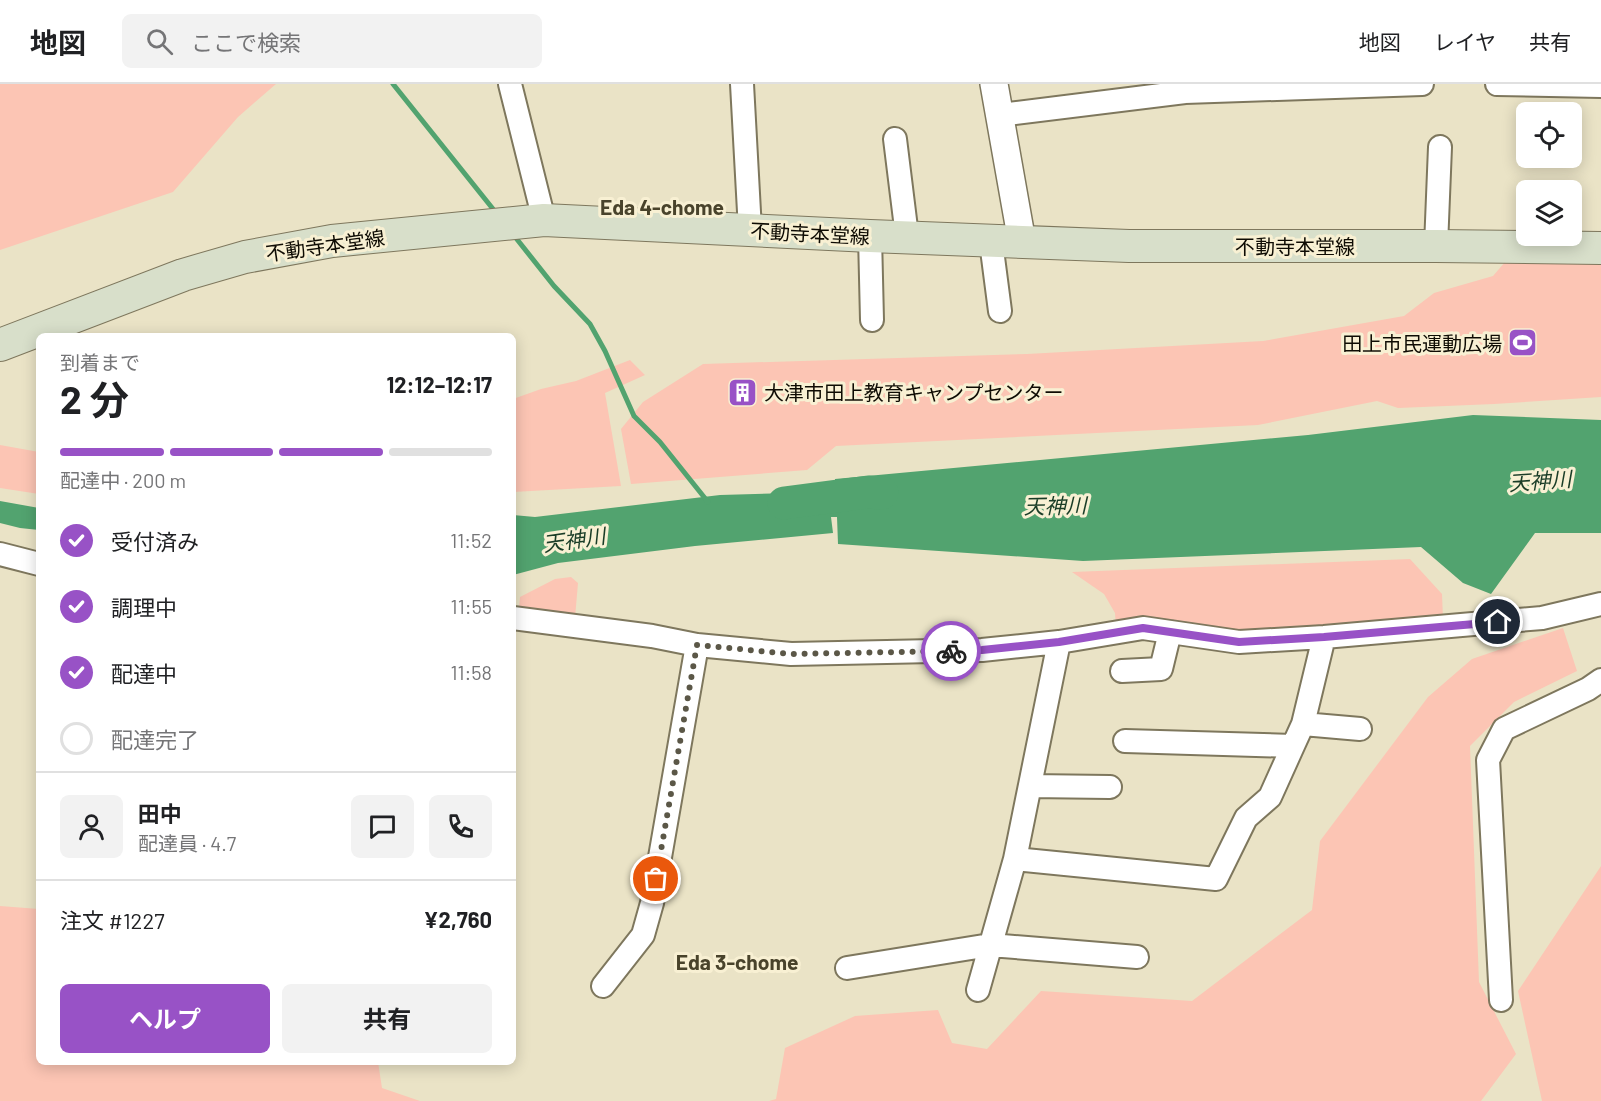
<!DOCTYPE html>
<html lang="ja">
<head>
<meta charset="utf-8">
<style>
	body { margin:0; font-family:Barlow,"Noto Sans JP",sans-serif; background:#f2f2f2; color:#202124; height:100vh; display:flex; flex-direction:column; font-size:22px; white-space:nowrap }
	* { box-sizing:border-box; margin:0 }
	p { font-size:20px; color:#757577 }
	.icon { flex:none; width:33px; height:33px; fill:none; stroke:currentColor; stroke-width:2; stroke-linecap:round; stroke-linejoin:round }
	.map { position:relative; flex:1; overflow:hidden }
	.panel { position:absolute; left:36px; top:249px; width:480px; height:732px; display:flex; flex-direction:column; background:#fff; border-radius:9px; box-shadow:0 3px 15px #0003 }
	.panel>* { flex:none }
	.controls { position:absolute; left:1516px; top:18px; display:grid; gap:12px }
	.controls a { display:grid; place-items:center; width:66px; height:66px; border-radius:9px; background:#fff; box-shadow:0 3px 15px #0003; font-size:30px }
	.pin { position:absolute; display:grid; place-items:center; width:51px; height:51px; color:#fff; margin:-26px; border:3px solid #fff; border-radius:50%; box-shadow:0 2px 6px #0007 }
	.courier { position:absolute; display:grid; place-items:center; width:60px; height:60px; margin:-30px; border:4px solid #9852c6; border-radius:50%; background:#fff; color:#222; box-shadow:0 2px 8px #0007 }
	.summary em { font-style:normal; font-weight:700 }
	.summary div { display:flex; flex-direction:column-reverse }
	.summary { display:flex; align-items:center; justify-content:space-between; height:102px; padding:0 24px }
	h1 { font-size:39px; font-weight:700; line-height:45px }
	.bar { display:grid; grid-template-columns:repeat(4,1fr); gap:9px 6px; align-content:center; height:72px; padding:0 24px }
	.bar i { height:8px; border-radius:4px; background:#e0e0e0 }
	.bar .current { background:#9852c6 }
	.bar p { grid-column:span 4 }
	.line { display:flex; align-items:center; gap:15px; padding:0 24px; border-top:2px solid #e0e0e0 }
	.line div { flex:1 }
	.round { display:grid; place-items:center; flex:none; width:63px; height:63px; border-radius:9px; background:#f2f2f2 }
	ol { padding:0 24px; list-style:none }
	li { display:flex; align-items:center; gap:18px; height:66px }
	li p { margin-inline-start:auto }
	li .icon { padding:6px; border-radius:50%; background:#9852c6; color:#fff; stroke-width:4 }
	li:last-child { color:#757577 }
	li i { width:33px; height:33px; border:3px solid #e0e0e0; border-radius:50% }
	.primary-button { display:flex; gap:12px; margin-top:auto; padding:12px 24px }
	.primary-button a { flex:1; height:69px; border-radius:9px; background:#9852c6; color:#fff; font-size:24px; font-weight:700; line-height:69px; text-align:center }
	.primary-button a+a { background:#f2f2f2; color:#202124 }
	header { display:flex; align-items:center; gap:36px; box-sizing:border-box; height:84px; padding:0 30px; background:#fff; border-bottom:2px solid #e0e0e0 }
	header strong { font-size:28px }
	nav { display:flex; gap:33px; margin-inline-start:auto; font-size:21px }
	.search { width:420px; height:54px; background:#f2f2f2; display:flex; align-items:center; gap:15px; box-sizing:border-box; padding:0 21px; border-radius:9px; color:#757577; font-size:22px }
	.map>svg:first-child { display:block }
	.green { fill:#fcc5b4 }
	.water { fill:#52a36f }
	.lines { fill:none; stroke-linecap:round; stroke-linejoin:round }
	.stream { stroke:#52a36f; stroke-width:5 }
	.river { stroke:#52a36f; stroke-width:33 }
	.minor-casing { stroke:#7e775d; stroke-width:26 }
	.tertiary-casing { stroke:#7e775d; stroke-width:30 }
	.secondary-casing { stroke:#7e775d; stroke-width:34 }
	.minor { stroke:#fff; stroke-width:22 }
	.tertiary { stroke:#fff; stroke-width:27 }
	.secondary { stroke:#d8dfca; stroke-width:32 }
	.done { stroke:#5b5747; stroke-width:6; stroke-dasharray:0 10.8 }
	.route { stroke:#9852c6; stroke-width:8 }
	.labels { text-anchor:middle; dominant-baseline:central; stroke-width:6; stroke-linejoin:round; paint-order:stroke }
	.street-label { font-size:20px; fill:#0e0b03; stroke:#f8f0d3 }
	.poi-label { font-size:20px; fill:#0e0b03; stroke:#f8f0d3; text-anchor:end }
	.neighbourhood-label { font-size:21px; font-weight:bold; fill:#49432b; stroke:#f8f0d3 }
	.water-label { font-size:21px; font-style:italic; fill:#1a3d27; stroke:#f8f0d3 }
</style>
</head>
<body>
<header>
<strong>地図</strong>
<div class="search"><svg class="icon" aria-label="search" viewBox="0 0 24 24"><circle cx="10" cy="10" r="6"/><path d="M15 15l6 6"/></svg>ここで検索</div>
<nav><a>地図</a><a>レイヤ</a><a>共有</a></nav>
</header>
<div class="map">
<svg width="1601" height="1017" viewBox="0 0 1601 1017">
	<rect width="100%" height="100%" fill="#eae3c6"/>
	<path class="green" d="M0,0h276l-38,33 -65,75 -173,58z
		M1601,175v138l-107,7 -96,4 -21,-7 -119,24 -422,21 -29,24 -176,14 -10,-55 22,-27 60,-38 324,-10 236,-13 141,-25 30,-23 59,-17 12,-14z
		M630,276l15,15 -40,18 16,93 -108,6v-93l28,-10 35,-8z
		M0,361l39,7v42l-39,-6z
		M1410,475l32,35 1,25 -163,15 -164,-7 -1,-14 -11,-19 -32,-22z
		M571,493l7,6 -3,35 -56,-10 1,-11 35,-18z
		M1563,544l14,43 -63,31 -44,44 9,236 37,72 -35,47h-712l7,-2 9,-51 70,-32 83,-6 14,33 35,6 54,-58 151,10 120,-91 8,-69 108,-144 44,-38z
		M1601,782v235h-59l-24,-110z
		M0,822l39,3v153h339l4,26 38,13h-420z"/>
	<path class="water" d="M1473,331l128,5v113h-66l-44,61 -28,-11 -42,-36 -338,14 -245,-17 -1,-27h-6l2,16 -138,13 -137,17 -45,12v-60l22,2 185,-22 109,-3 2,14 5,1 -1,-28 473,-44z
		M0,417l39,7v22l-19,-2 -20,-5z"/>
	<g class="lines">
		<path class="stream" d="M393,0l104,130
			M512,149l42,53 36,38 15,27 29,65 26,26 48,60"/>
		<path class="river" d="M784,419l84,-11 14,1"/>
		<defs>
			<path id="minor" d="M510,0l34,136
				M742,0l8,146
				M1497,0l104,2
				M1000,31l185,-23 237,-8
				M895,55l12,97
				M870,152l2,84
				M991,158l9,69
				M1436,162l4,-99
				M0,470l39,10
				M513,534l139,18 45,9 94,9 191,-4 77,-8 84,-14 96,14 85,-5 218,-19 59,-14
				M1059,558l-44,217 201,20 30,-61 24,-21 23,-51 10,-22 21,-87
				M1122,587l39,-2 9,-37
				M1303,640l57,5
				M1125,657l168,5
				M1030,702l80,1
				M847,884l143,-23 147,12
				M603,902l40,-51 9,-32 45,-258
				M978,906l37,-131
				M1501,916l-13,-240 16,-31 84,-40 13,-9"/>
			<path id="tertiary" d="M994,0l28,158"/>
			<path id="secondary" d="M0,261l183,-70 62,-18 87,-16 212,-21 326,16 259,10h307l165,2"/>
		</defs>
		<use href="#minor" class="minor-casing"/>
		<use href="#tertiary" class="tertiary-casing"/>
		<use href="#secondary" class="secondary-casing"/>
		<use href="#minor" class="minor"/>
		<use href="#tertiary" class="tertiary"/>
		<use href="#secondary" class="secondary"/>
	</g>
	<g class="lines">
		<path class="done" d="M656,795l41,-234 94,9 160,-3"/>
		<path class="route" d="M951,567l31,-1 77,-8 84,-14 96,14 85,-5 174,-15"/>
	</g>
	<defs>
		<symbol id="stadium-square" viewBox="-11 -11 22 22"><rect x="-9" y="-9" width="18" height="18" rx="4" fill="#9852c6" stroke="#f8f0d3"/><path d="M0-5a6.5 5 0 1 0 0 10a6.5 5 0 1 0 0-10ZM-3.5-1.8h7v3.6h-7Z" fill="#fff"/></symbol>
		<symbol id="building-square" viewBox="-11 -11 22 22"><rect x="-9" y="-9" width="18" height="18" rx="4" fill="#9852c6" stroke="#f8f0d3"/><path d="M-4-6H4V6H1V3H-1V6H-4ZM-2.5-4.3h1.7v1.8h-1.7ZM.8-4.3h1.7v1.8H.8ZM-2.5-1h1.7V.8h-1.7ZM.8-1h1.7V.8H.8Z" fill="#fff"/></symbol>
	</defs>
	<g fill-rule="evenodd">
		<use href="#stadium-square" x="1506" y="242" width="33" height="33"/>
		<use href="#building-square" x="726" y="292" width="33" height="33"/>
	</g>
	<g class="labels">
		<g class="street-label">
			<text transform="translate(810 149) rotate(3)">不動寺本堂線</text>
			<text transform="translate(325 161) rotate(-8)">不動寺本堂線</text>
			<text x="1295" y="162">不動寺本堂線</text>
		</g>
		<g class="poi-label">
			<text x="1502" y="259">田上市民運動広場</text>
			<text x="764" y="308" text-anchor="start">大津市田上教育キャンプセンター</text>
		</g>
		<g class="neighbourhood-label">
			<text x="662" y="122">Eda 4-chome</text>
			<text x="737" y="877">Eda 3-chome</text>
		</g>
		<g class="water-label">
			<text transform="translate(1540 396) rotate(-4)">天神川</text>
			<text transform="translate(1055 421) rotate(-1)">天神川</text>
			<text transform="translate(574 455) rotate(-8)">天神川</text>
		</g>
	</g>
</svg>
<div class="controls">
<a><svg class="icon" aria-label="locate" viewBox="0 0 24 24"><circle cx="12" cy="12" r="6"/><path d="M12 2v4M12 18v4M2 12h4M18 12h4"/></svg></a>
<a><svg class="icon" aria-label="layers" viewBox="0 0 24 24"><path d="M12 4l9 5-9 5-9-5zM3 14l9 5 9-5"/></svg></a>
</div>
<div class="pin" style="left:656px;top:795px;background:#ea580c"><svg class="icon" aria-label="bag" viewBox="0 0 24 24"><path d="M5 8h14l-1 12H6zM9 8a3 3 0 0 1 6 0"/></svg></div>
<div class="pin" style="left:1498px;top:538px;background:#1f2937"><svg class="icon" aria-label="home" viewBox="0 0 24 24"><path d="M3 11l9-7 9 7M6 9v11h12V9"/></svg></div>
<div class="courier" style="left:951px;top:567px"><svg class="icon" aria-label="bike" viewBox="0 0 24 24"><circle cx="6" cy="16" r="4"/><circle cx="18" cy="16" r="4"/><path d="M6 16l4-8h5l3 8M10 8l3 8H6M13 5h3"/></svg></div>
<section class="panel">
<div class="summary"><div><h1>2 分</h1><p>到着まで</p></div><em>12:12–12:17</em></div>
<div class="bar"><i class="current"></i><i class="current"></i><i class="current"></i><i></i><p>配達中 · 200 m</p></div>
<ol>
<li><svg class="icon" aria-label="check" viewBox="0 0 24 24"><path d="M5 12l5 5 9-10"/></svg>受付済み<p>11:52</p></li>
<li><svg class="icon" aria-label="check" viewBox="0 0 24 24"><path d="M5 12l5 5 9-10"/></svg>調理中<p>11:55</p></li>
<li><svg class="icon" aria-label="check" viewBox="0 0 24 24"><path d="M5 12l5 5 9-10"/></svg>配達中<p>11:58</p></li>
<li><i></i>配達完了</li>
</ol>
<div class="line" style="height:108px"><a class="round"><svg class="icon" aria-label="person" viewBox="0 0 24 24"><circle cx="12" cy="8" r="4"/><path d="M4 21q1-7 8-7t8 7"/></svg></a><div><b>田中</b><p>配達員 · 4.7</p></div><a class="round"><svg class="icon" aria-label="chat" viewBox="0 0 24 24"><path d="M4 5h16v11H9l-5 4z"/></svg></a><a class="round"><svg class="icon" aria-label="phone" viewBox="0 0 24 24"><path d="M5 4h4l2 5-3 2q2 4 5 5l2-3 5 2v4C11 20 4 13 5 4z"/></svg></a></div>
<div class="line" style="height:78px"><div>注文 #1227</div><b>¥2,760</b></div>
<div class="primary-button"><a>ヘルプ</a><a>共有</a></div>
</section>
</div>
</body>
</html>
